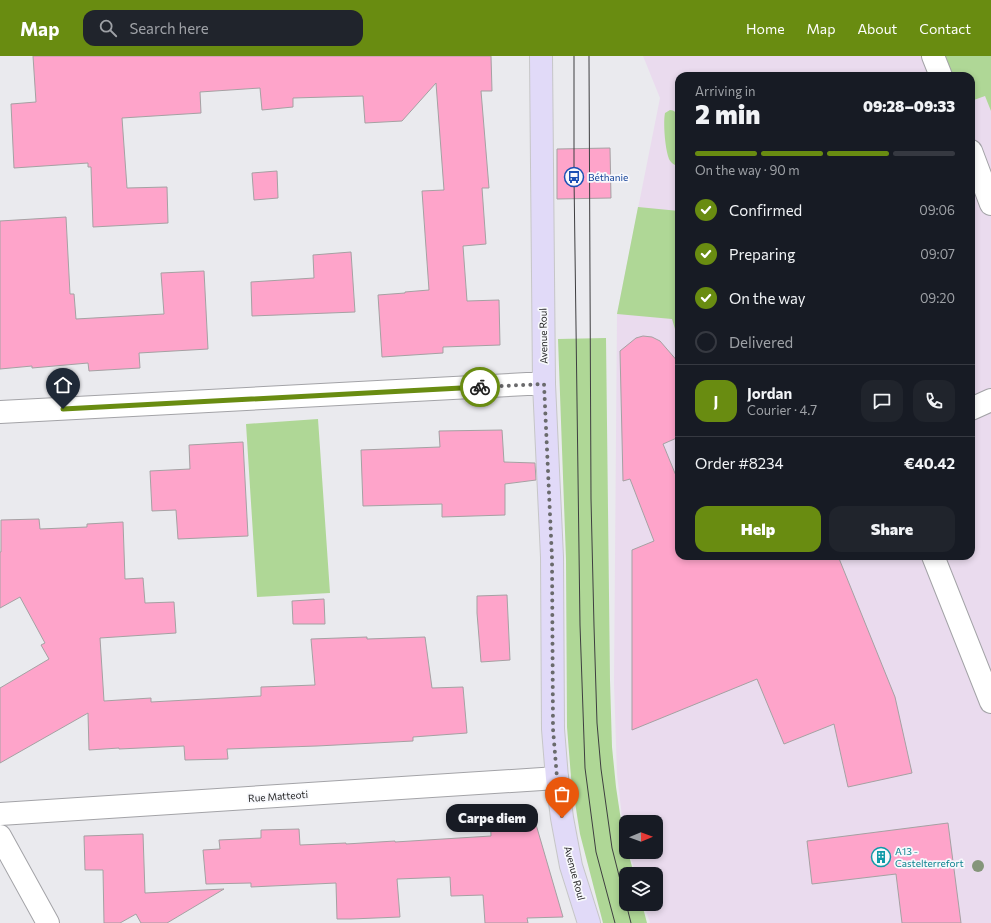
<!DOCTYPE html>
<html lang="en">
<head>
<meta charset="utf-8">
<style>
	body { margin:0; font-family:Commissioner,sans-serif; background:#20242c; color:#f1f3f6; height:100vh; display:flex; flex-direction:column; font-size:15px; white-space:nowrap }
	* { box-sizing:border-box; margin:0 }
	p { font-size:13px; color:#9ea1a6 }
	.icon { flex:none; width:22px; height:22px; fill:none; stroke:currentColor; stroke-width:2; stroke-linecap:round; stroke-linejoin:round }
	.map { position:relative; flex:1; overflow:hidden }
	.side { position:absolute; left:675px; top:16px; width:300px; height:488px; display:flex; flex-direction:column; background:#171b24; border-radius:12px; box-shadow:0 2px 6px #0003 }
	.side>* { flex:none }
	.needle { width:26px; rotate:89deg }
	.buttons { position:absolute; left:619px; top:759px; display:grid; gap:8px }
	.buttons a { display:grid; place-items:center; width:44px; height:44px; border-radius:8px; background:#171b24; box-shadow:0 2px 6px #0003; font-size:20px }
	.pin { position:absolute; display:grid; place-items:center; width:34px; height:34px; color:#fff; margin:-41px -17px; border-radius:50% 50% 50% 0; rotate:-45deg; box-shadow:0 0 4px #0007 }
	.pin .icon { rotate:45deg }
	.courier { position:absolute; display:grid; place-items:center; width:40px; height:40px; margin:-20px; border:3px solid #698c11; border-radius:50%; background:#fff; color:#222; box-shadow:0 1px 5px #0007 }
	.bubble { position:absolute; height:28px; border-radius:12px; background:#171b24; box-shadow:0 2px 6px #0003; font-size:13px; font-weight:800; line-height:28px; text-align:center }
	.head em { font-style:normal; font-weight:800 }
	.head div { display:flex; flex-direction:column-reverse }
	.head { display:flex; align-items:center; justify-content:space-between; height:68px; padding:0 20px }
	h1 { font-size:26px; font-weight:800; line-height:30px }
	.bar { display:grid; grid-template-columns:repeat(4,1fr); gap:6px 4px; align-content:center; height:48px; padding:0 20px }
	.bar i { height:5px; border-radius:3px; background:#363941 }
	.bar .selected { background:#698c11 }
	.bar p { grid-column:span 4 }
	.line { display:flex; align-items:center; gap:10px; padding:0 20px; border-top:1px solid #363941 }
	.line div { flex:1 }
	.round { display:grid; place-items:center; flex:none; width:42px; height:42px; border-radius:12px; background:#20242c }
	ol { padding:0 20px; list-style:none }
	li { display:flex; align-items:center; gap:12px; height:44px }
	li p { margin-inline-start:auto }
	li .icon { padding:4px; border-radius:50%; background:#698c11; color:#fff; stroke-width:4 }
	li:last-child { color:#9ea1a6 }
	li i { width:22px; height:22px; border:2px solid #363941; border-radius:50% }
	.action { display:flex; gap:8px; margin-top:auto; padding:8px 20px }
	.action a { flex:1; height:46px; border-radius:12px; background:#698c11; color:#fff; font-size:16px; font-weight:800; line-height:46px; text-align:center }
	.action a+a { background:#20242c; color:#f1f3f6 }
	header { display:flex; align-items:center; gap:24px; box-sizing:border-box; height:56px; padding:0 20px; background:#698c11; color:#fff }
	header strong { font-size:19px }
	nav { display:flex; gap:22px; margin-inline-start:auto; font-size:14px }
	.search { width:280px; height:36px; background:#20242c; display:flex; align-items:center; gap:10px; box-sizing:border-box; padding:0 14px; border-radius:12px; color:#9ea1a6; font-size:15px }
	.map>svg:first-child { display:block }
	.education { fill:#eadbee; fill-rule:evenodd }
	.green { fill:#afd796 }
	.building { fill:#fea4ca; stroke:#a5a1a3 }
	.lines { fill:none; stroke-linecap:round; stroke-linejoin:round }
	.minor-casing { stroke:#a3a3a7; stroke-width:24 }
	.major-casing { stroke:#c6c6c7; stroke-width:24 }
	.minor { stroke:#fff; stroke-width:22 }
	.major { stroke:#e1daf8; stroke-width:22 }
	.tram { stroke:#3e3e40; stroke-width:1 }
	.tree { fill:#85957a }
	.done { stroke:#6a6a6c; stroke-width:4; stroke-dasharray:0 7.2 }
	.route { stroke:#698c11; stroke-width:5 }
	.labels { text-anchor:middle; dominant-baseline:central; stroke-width:3.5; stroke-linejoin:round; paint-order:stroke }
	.transit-label { font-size:10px; fill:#164399; stroke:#f7f8fc; text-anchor:start }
	.street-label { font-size:10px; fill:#252526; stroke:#f7f8fc }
	.culture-label { font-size:10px; fill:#0d838f; stroke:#f7f8fc; text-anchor:start }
</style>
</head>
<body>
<header>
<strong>Map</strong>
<div class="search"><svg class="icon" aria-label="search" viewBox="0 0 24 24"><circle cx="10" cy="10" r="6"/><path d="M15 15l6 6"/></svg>Search here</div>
<nav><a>Home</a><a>Map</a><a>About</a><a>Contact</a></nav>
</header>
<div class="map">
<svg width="991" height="867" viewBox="0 0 991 867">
	<rect width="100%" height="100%" fill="#eaeaee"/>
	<path class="education" d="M643,0h348v867h-341l-6,-19h12v-30h-20l-7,-22h27v-30h-30v18l-2,-6 -7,-60 -3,-91 3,-369 43,-216zM679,20h292v480h-292z"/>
	<path class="green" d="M943,0h48v55l-6,-15 -14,5v-25h-20z
		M670,54c4,0 7,3 9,7v49c-4,0 -8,-3 -10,-7 -4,-10 -6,-36 -4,-46z
		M638,151l41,4v117l-4,1 -3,-10 -55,-5z
		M606,282l4,342 2,67 4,40 7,47 3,10v8h2l6,22h-8v30h16l5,19h-44l-23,-89 -9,-57 -4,-50 -1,-168 -8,-220z
		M318,363l12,174 -73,4 -11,-173z"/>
	<path class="building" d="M33,0h458l1,35h-11l8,97h-7l4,56 -23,2 4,55 32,-1 1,45 -57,2v6l-61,4 -4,-62 27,-2v-1l24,-2 -7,-99 22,-1 -8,-107 -34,38 -37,2 -2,-27 -70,2v9l-31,3 -2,-22 -60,4 1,21 -79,5 5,70 40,-1 1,36 -75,4 -2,-60h-3v-4l-74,5 -3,-64 25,-2z
		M610,92l1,50 -54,1v-50z
		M277,115l1,27 -24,2 -2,-27z
		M66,161l4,77h4l2,25 88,-5 -3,-41 43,-2 4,78 -69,4 1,15 -51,3 -1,-8 -56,5v-2l-32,3v-148z
		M351,196l4,60 -103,4 -1,-34 63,-4 -1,-23z
		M643,280l9,1 8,4 19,22v74l-16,7 16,39v73h159l57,141 17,76 -64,14 -14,-63 -50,20 -27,-65 -125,51v-180l22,-9 -24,-62 -7,2 -3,-130 16,-13z
		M502,374l2,32 31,1 1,17 -31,4v31l-63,2v-13l-79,2 -2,-56 79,-3 -1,-16z
		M243,386l5,94 -70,3 -2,-29 -24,1 -2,-40 40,-2 -1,-24z
		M39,463l1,10 47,-2v-3l36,-2 2,57 18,-1 2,25 29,-1 2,31 -76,5 4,63 47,-3v4l110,-6v-9l54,-2 -4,-46 56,-2v2l58,-2 7,51 31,-1 4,46 -54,4v4l-96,5 -90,3 1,10 -43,1 -1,-14 -65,3v-1l-30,2 -1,-37 -88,50v-75l49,-29 -8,-14 4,-2 -25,-46 -20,11v-56h1v-32z
		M507,539l3,65 -29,2 -4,-49v-17z
		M324,543l1,25h-32l-1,-23z
		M512,750l23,15 28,96 -36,1 1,5h-43l-2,-28 -32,1 -1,-19 -53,2 3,38 -49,2h-14l-1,-36 -85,4v-4l-45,1 -3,-34 17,-1 -1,-9 42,-2v-8l38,-1 1,16 46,-2v1l49,-3v1l96,-6 -1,-28z
		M948,767l13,100h-59l-6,-49 -84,10 -5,-43z
		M143,778l2,59 79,-4 -57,34h-26l-5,-9 -16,9h-16l-1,-53h-18l-1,-34z"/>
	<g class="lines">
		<defs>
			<path id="minor" d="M933,0l8,20
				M971,95l20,53
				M971,353l20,-9
				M0,356l527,-28h17
				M933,500l58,146
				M0,758l557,-36
				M0,780l48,87"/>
			<path id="major" d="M541,0l3,328 8,173 1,172 4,49 5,40 9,48 18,57"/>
		</defs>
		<use href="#minor" class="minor-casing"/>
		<use href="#major" class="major-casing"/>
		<use href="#minor" class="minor"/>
		<use href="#major" class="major"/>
		<path class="tram" d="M574,0v121l6,448 5,143 11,84 19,71
			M589,0l2,443 3,127 3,97 4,46 11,79 19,75"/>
	</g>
	<circle class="tree" cx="978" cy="810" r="6"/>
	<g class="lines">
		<path class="done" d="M480,331l64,-3 8,174 1,171 4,49 5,40"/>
		<path class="route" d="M63,353l417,-22"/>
	</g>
	<defs>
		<symbol id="bus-ring" viewBox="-11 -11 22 22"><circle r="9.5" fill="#f7f8fc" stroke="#1a4fb4" stroke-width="1.5"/><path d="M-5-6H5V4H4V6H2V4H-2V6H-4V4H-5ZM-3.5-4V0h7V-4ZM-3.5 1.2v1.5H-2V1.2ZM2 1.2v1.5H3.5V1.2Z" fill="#1a4fb4"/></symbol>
		<symbol id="building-ring" viewBox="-11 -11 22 22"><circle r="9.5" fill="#f7f8fc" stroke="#0f9aa8" stroke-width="1.5"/><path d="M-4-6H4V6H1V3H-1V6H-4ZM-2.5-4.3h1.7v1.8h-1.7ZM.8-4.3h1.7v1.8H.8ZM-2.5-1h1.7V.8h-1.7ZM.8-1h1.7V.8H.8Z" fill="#0f9aa8"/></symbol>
	</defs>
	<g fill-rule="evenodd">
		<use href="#bus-ring" x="563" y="110" width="22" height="22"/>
		<use href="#building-ring" x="870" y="790" width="22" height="22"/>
	</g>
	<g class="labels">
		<g class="transit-label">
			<text x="588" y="121">Béthanie</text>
		</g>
		<g class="street-label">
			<text transform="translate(543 280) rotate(-91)">Avenue Roul</text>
			<text transform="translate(278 740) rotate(-4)">Rue Matteoti</text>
			<text transform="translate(575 817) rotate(75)">Avenue Roul</text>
		</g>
		<g class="culture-label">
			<text x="895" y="795">A13 -<tspan x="895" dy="12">Castelterrefort</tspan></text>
		</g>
	</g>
</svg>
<div class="buttons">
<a><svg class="needle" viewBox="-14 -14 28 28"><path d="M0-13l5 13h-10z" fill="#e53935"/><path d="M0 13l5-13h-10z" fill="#9ea1a6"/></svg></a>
<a><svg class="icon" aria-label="layers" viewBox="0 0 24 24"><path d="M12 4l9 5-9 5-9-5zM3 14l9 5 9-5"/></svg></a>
</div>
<div class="pin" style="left:562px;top:762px;background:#ea580c"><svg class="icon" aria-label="bag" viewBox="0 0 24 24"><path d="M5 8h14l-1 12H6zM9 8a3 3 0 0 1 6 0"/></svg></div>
<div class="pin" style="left:63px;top:353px;background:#1f2937"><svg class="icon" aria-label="home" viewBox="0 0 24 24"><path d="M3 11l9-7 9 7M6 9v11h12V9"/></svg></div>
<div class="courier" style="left:480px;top:331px"><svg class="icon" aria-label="bike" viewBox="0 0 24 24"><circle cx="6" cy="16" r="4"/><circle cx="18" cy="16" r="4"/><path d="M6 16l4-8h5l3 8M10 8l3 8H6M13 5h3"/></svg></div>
<div class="bubble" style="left:446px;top:748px;width:92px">Carpe diem</div>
<section class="side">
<div class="head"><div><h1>2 min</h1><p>Arriving in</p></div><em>09:28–09:33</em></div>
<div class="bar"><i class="selected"></i><i class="selected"></i><i class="selected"></i><i></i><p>On the way · 90 m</p></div>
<ol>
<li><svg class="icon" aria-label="check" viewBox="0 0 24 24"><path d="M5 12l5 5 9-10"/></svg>Confirmed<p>09:06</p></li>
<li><svg class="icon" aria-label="check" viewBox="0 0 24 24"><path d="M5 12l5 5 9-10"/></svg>Preparing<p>09:07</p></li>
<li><svg class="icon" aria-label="check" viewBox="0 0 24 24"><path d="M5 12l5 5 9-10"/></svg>On the way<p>09:20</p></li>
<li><i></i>Delivered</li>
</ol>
<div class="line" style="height:72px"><b class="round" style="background:#698c11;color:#fff">J</b><div><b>Jordan</b><p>Courier · 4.7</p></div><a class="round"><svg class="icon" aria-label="chat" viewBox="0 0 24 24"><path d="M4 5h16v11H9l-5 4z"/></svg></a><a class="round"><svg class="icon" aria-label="phone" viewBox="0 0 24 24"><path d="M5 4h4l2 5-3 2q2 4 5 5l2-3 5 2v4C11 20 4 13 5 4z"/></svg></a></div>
<div class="line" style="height:52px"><div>Order #8234</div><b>€40.42</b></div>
<div class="action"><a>Help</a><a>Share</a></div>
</section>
</div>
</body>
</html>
